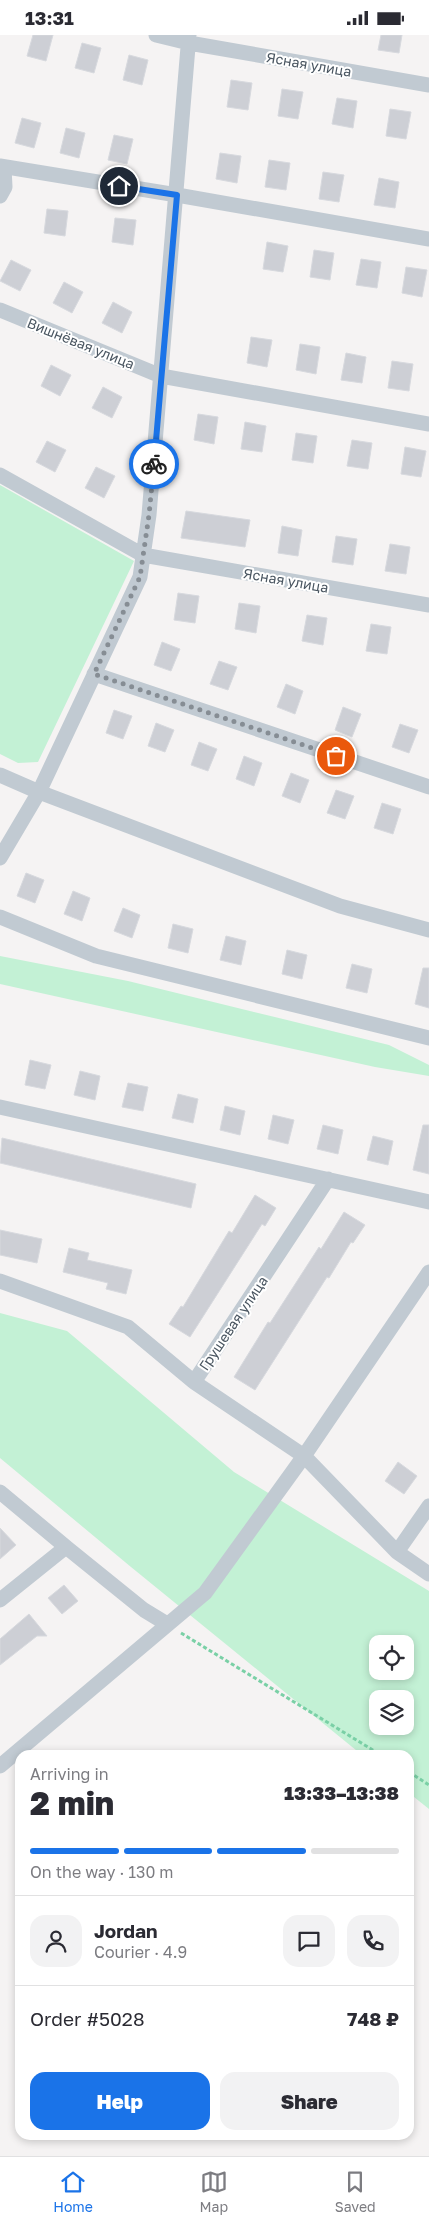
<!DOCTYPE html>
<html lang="en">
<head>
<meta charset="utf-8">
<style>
	body { margin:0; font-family:"Golos Text",sans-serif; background:#f2f2f3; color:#2b2b33; height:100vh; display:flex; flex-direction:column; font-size:19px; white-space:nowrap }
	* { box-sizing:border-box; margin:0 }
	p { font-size:16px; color:#7c7c81 }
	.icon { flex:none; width:28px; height:28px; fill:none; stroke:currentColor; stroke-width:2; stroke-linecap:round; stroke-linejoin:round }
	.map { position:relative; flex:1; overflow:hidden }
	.panel { position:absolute; left:15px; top:1715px; width:399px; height:390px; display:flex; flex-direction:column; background:#fff; border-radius:15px; box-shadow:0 2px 8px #0003 }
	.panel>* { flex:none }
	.controls { position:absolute; left:369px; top:1600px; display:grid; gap:10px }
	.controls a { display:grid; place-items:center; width:45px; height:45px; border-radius:10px; background:#fff; box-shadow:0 2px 8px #0003; font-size:25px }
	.pin { position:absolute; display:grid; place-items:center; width:42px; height:42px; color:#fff; margin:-21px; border:2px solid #fff; border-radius:50%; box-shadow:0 1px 5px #0007 }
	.courier { position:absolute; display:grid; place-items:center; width:50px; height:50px; margin:-25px; border:4px solid #1a73e8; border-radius:50%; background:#fff; color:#222; box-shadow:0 1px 6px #0007 }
	.overview em { font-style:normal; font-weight:800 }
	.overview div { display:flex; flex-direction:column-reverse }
	.overview { display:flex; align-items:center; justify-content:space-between; height:85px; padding:0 15px }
	h1 { font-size:32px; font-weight:800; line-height:38px }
	.bar { display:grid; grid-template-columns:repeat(4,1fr); gap:8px 5px; align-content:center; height:60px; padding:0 15px }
	.bar i { height:6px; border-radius:4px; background:#e1e1e2 }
	.bar .selected { background:#1a73e8 }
	.bar p { grid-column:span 4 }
	.line { display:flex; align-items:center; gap:12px; padding:0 15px; border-top:1px solid #e1e1e2 }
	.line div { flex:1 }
	.round { display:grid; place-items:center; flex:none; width:52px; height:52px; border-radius:15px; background:#f2f2f3 }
	.cta { display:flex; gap:10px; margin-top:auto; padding:10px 15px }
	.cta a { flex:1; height:58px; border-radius:15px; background:#1a73e8; color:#fff; font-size:20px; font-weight:800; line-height:58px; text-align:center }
	.cta a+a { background:#f2f2f3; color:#2b2b33 }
	.status { display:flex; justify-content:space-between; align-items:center; height:35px; padding:0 25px; background:#fff; direction:ltr }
	.status svg { height:14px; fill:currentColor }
	.menu { display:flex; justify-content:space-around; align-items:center; height:70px; border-top:1px solid #e1e1e2; background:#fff; font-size:14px; color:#7c7c81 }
	.menu a { display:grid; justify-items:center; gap:2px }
	.menu .selected { color:#1a73e8 }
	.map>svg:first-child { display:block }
	.green { fill:#c3f1d5; fill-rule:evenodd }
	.building { fill:#cdcfd5; stroke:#d7d9de }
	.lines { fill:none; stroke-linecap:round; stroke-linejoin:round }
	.path { stroke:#7ad0a6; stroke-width:3; stroke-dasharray:4 2.5; stroke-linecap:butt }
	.minor { stroke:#c1cad2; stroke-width:15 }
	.done { stroke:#868d94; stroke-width:5; stroke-dasharray:0 9 }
	.route { stroke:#1a73e8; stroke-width:6 }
	.labels { text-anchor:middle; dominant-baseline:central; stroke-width:4; stroke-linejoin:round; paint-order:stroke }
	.street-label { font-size:14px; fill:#4a5661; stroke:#fff }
</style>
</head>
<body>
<div class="status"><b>13:31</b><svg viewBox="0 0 49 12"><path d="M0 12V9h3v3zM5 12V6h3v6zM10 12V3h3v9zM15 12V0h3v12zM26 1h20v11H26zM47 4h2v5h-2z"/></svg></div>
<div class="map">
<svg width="429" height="2121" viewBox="0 0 429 2121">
	<rect width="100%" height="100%" fill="#f5f3f3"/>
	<path class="green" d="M0,450l134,76 -96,201 -20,1 -18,-9z
		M0,921l128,25 261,64 40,20v11l-54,-9 -375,-83z
		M0,1278l67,18 167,141 195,119v218l-20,-16v-38h-47l-231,-188 -131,-109zM378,1609h27v27h-27zM378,1664h27v27h-27z"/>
	<path class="building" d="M33,0h20l-7,26 -19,-5z
		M381,0h21l-3,18 -21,-3z
		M82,8l19,5 -7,25 -19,-5z
		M129,20l19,5 -6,25 -19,-5z
		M231,45l21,3 -4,27 -21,-3z
		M282,54l21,3 -5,27 -20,-3z
		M337,63l20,3 -4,27 -21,-4z
		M390,74l21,3 -5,27 -20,-3z
		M22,83l19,5 -7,25 -19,-5z
		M66,93l19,5 -6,25 -19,-5z
		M114,100l19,4 -6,25 -19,-4z
		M220,118l21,3 -4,27 -21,-4z
		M269,125l21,3 -4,27 -21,-3z
		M323,137l21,3 -5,27 -20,-3z
		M379,143l20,4 -4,26 -21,-3z
		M47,174l21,2 -3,25 -21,-3z
		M115,183l21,2 -3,25 -21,-3z
		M267,207l21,4 -5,26 -20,-3z
		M314,215l20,3 -4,27 -20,-3z
		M361,224l20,3 -4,26 -21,-3z
		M11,225l20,10 -11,21 -20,-10z
		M406,232l21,3 -5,27 -20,-4z
		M64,247l19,10 -11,21 -19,-10z
		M113,267l19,10 -10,21 -20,-10z
		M251,302l21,3 -5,27 -20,-4z
		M300,309l20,3 -4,27 -20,-4z
		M346,318l20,4 -4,26 -21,-3z
		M392,326l21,3 -4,27 -21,-3z
		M51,330l20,10 -11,21 -19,-10z
		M103,352l19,10 -10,21 -20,-10z
		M198,379l20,3 -4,27 -20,-4z
		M245,387l21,4 -4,26 -21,-3z
		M296,398l21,3 -4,27 -21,-3z
		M352,405l20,3 -4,26 -21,-3z
		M47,406l19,9 -11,22 -19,-10z
		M405,412l21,4 -5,26 -20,-3z
		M96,432l19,9 -11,22 -19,-10z
		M186,476l64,9 -5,27 -64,-9z
		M282,491l20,4 -4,26 -20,-3z
		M336,501l21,3 -4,26 -21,-3z
		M390,509l20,3 -4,27 -21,-3z
		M178,558l21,3 -4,27 -21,-3z
		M239,568l21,3 -4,27 -21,-4z
		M307,580l20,3 -4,27 -21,-4z
		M371,589l20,3 -4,27 -21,-3z
		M162,607l18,7 -9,22 -17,-6z
		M219,626l18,6 -9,23 -18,-6z
		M286,649l17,7 -8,23 -18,-7z
		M343,672l18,7 -9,23 -17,-7z
		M114,675l18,6 -9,23 -17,-6z
		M156,688l18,7 -9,22 -17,-6z
		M400,689l18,6 -9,23 -17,-6z
		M199,707l18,7 -9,22 -17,-6z
		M244,721l18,7 -8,23 -18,-7z
		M291,738l18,7 -9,23 -18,-7z
		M336,755l18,6 -9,23 -18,-6z
		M382,768l19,6 -8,25 -19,-6z
		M26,838l18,7 -9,23 -18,-7z
		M73,856l17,7 -8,23 -18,-7z
		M123,873l17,7 -8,23 -18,-7z
		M173,889l20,5 -5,24 -20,-5z
		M226,901l20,5 -5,24 -21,-5z
		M287,915l20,5 -5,24 -20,-5z
		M352,929l20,5 -5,24 -21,-5z
		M423,933h6v40l-14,-4z
		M30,1025l21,5 -6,24 -20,-4z
		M80,1036l20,5 -5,24 -21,-5z
		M128,1048l20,4 -5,24 -21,-4z
		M178,1059l20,5 -5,24 -21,-5z
		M225,1071l20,5 -5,24 -20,-5z
		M273,1080l21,5 -6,24 -20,-5z
		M323,1090l20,5 -5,24 -21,-5z
		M423,1090h6v49l-16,-4z
		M373,1101l20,5 -5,24 -21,-5z
		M2,1103l194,46 -5,24 -191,-45z
		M255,1160l21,13 -11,18 -3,-2 -72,113 -21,-13 12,-18 2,1 46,-76 3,2z
		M344,1177l21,13 -12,18 -2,-1 -22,36 -2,-1 -72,113 -21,-13 34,-55 2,1 49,-76 2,2z
		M0,1195l42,9 -5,24 -37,-8z
		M69,1213l20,5 -2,7 45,10 -6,24 -20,-5 2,-6 -45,-11z
		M398,1427l19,14 -13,18 -19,-13z
		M0,1493l16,17 -16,14z
		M64,1550l14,16 -16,13 -14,-16z
		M29,1579l18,22h-10l-37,29v-26z"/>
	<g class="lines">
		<path class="path" d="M181,1598l200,122
			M409,1737l20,13"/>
		<path class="minor" d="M156,0l33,8 240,42
			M0,131l177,29 252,44
			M0,161l5,-9 -1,-19
			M0,275l161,66 268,48
			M0,440l143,80 286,50
			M94,639l335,113
			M0,740l39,17 301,114 89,24
			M0,823l39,-66 101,-215 9,-62 40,-480
			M0,882l96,39 333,82
			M0,1072l429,95
			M0,1246l128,46 66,55 134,-203
			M194,1347l110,74 93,96 32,22
			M0,1457l66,55 -66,53
			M66,1512l78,63 23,14
			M397,1517l32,-46
			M0,1731l205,-173 99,-137 125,-184"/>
	</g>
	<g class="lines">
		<path class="done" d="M154,429l-5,51 -9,62 -46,97 242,82"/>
		<path class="route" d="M119,151l58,9 -23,269"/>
	</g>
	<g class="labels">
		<g class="street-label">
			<text transform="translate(309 29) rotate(10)">Ясная улица</text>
			<text transform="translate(81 308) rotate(22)">Вишнёвая улица</text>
			<text transform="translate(286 545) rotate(10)">Ясная улица</text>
			<text transform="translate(233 1288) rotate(-56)">Грушевая улица</text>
		</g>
	</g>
</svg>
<div class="controls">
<a><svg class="icon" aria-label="locate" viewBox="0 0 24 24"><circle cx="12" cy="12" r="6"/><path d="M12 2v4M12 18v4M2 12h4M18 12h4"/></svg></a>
<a><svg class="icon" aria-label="layers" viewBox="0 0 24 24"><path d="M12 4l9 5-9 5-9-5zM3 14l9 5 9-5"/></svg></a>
</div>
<div class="pin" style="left:336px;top:721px;background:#ea580c"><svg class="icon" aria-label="bag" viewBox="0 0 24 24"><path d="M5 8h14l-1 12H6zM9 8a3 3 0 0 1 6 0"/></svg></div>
<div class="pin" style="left:119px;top:151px;background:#1f2937"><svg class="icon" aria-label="home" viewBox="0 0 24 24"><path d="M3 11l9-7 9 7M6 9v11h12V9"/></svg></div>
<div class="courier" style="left:154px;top:429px"><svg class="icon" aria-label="bike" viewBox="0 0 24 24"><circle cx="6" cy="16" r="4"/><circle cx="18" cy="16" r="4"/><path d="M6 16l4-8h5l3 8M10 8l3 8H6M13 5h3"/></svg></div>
<section class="panel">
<div class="overview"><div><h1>2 min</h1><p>Arriving in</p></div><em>13:33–13:38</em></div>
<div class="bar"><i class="selected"></i><i class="selected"></i><i class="selected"></i><i></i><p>On the way · 130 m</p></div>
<div class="line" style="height:90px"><a class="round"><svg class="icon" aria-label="person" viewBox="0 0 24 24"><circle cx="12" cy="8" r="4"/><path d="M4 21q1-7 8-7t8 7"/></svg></a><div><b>Jordan</b><p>Courier · 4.9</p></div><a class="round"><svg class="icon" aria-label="chat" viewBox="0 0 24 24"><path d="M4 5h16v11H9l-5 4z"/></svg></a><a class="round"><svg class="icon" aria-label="phone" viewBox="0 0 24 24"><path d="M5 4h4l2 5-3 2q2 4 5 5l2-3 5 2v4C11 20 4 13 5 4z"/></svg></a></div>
<div class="line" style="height:65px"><div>Order #5028</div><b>748 ₽</b></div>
<div class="cta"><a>Help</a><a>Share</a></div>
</section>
</div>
<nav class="menu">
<a class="selected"><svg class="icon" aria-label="home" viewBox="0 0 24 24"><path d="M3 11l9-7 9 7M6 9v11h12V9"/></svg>Home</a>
<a><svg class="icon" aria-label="map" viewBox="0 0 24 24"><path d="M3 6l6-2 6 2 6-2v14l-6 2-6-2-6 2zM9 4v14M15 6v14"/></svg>Map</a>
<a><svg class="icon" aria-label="saved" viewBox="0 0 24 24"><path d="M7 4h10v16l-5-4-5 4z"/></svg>Saved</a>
</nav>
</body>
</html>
